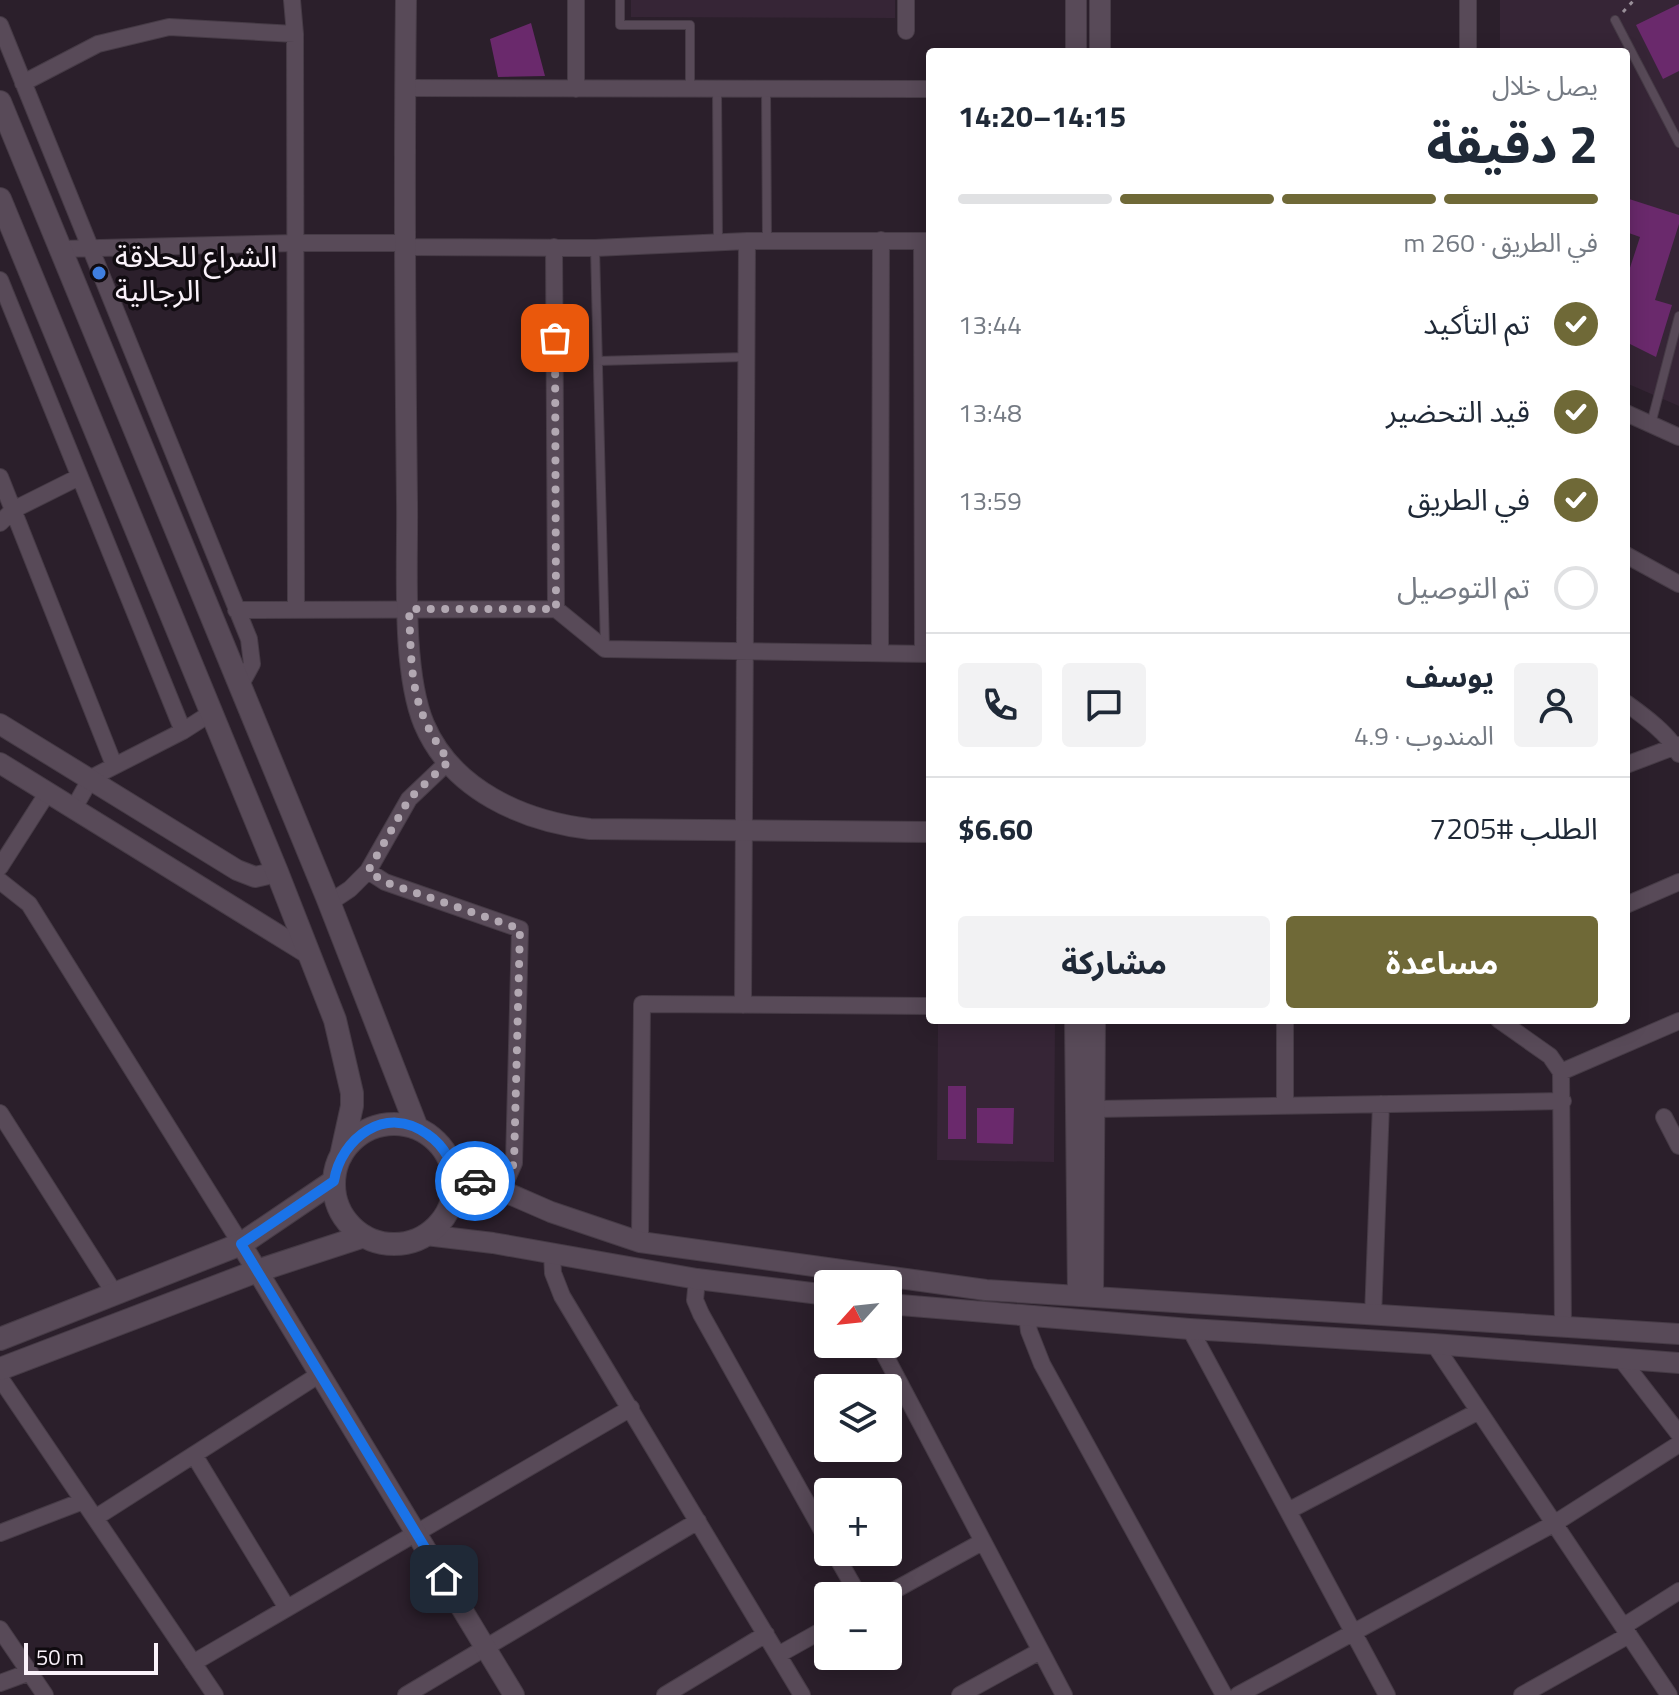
<!DOCTYPE html>
<html lang="ar">
<head>
<meta charset="utf-8">
<style>
	body { margin:0; font-family:"Titillium Web","Noto Sans Arabic",sans-serif; background:#f2f2f3; color:#1f2937; direction:rtl; height:100vh; display:flex; flex-direction:column; font-size:30px; white-space:nowrap }
	* { box-sizing:border-box; margin:0 }
	p { font-size:26px; color:#747a83 }
	.icon { flex:none; width:44px; height:44px; fill:none; stroke:currentColor; stroke-width:2; stroke-linecap:round; stroke-linejoin:round }
	.map { position:relative; flex:1; overflow:hidden; direction:ltr }
	.panel { position:absolute; left:926px; top:48px; width:704px; height:976px; display:flex; flex-direction:column; background:#fff; border-radius:8px; box-shadow:0 4px 20px #0003; direction:rtl }
	.panel>* { flex:none }
	.needle { width:52px; rotate:243deg }
	.tools { position:absolute; left:814px; top:1270px; display:grid; gap:16px }
	.tools a { display:grid; place-items:center; width:88px; height:88px; border-radius:8px; background:#fff; box-shadow:0 4px 20px #0003; font-size:40px }
	.scale { position:absolute; left:24px; bottom:20px; width:134px; box-sizing:border-box; padding-left:8px; border:4px solid #faf2fa; border-top:0; font-size:22px; line-height:28px; white-space:nowrap; color:#faf2fa; -webkit-text-stroke:6px #100b10; paint-order:stroke }
	.pin { position:absolute; display:grid; place-items:center; width:68px; height:68px; color:#fff; margin:-34px; border-radius:16px; box-shadow:0 4px 12px #0006 }
	.courier { position:absolute; display:grid; place-items:center; width:80px; height:80px; margin:-40px; border:6px solid #1a73e8; border-radius:50%; background:#fff; color:#222; box-shadow:0 2px 10px #0007 }
	.headline em { font-style:normal; font-weight:700 }
	.headline div { display:flex; flex-direction:column-reverse }
	.headline { display:flex; align-items:center; justify-content:space-between; height:136px; padding:0 32px }
	h1 { font-size:52px; font-weight:700; line-height:60px }
	.bar { display:grid; grid-template-columns:repeat(4,1fr); gap:12px 8px; align-content:center; height:96px; padding:0 32px }
	.bar i { height:10px; border-radius:6px; background:#e0e1e3 }
	.bar .on { background:#6f6937 }
	.bar p { grid-column:span 4 }
	.line { display:flex; align-items:center; gap:20px; padding:0 32px; border-top:2px solid #e0e1e3 }
	.line div { flex:1 }
	.round { display:grid; place-items:center; flex:none; width:84px; height:84px; border-radius:8px; background:#f2f2f3 }
	ol { padding:0 32px; list-style:none }
	li { display:flex; align-items:center; gap:24px; height:88px }
	li p { margin-inline-start:auto }
	li .icon { padding:8px; border-radius:50%; background:#6f6937; color:#fff; stroke-width:4 }
	li:last-child { color:#747a83 }
	li i { width:44px; height:44px; border:4px solid #e0e1e3; border-radius:50% }
	.cta { display:flex; gap:16px; margin-top:auto; padding:16px 32px }
	.cta a { flex:1; height:92px; border-radius:8px; background:#6f6937; color:#fff; font-size:32px; font-weight:700; line-height:92px; text-align:center }
	.cta a+a { background:#f2f2f3; color:#1f2937 }
	.map>svg:first-child { display:block }
	.built { fill:#362536 }
	.building { fill:#6a296c }
	.lines { fill:none; stroke-linecap:round; stroke-linejoin:round }
	.service-casing { stroke:#463b46; stroke-width:10 }
	.minor-casing { stroke:#463b46; stroke-width:18 }
	.tertiary-casing { stroke:#463b46; stroke-width:22 }
	.secondary-casing { stroke:#463b46; stroke-width:24 }
	.path { stroke:#988e98; stroke-width:3; stroke-dasharray:4 6; stroke-linecap:butt }
	.service { stroke:#584a58; stroke-width:8 }
	.minor { stroke:#584a58; stroke-width:16 }
	.tertiary { stroke:#584a58; stroke-width:20 }
	.secondary { stroke:#584a58; stroke-width:22 }
	.done { stroke:#b2a8b2; stroke-width:8; stroke-dasharray:0 14.4 }
	.route { stroke:#1a73e8; stroke-width:10 }
	.shop-dot { fill:#3f7fe0; stroke:#100b10; stroke-width:3 }
	.labels { text-anchor:middle; dominant-baseline:central; stroke-width:7; stroke-linejoin:round; paint-order:stroke }
	.poi-label { font-size:30px; fill:#faf2fa; stroke:#100b10; text-anchor:start }
</style>
</head>
<body>
<div class="map">
<svg width="1679" height="1695" viewBox="0 0 1679 1695">
	<rect width="100%" height="100%" fill="#2b1f2b"/>
	<path class="built" d="M631,0h264v18l-264,-1z
		M1500,0h179v406l-53,-23v-331h-126z
		M938,1020h117l-1,142 -117,-2z"/>
	<path class="building" d="M1679,4v67l-16,8 -27,-54z
		M531,23l14,53 -47,1 -8,-38z
		M1626,198l53,17v9l-24,76 17,5 -16,52 -30,-15v-62l14,-43 -14,-5z
		M948,1086h18v53h-18z
		M977,1108h37l-1,36 -36,-1z"/>
	<g class="lines">
		<defs>
			<path id="service" d="M620,0v25h70v63
				M1615,20l64,123
				M717,89l1,153
				M766,89l1,152
				M595,248l10,400
				M598,361l148,-4
				M1651,424l28,-108"/>
			<path id="minor" d="M292,0l3,34 1,576
				M1468,0v52
				M0,25l249,614 3,25 -12,22
				M906,31v-31
				M23,83l75,-39 71,-17 126,7
				M405,88l525,1
				M576,89v-89
				M922,241l1,413
				M404,247l191,1 152,-7h183
				M554,247l2,362
				M61,249l235,-6h108
				M0,280l183,451
				M1626,413l53,24
				M0,477l114,288
				M0,523l13,-13 66,-33
				M1626,555l53,29
				M236,610l320,-1 49,40 325,5
				M880,653l1,-413
				M1626,703c18,13 43,31 53,51
				M1626,765l53,-20
				M74,808l17,-30 92,-47 28,-18
				M0,867l48,-75
				M368,871l17,11 135,47 -6,234 -13,29
				M0,881l29,23 212,340
				M329,903l21,-14 18,-18 41,-72 40,-38
				M1626,905l53,-23
				M743,1005l4,-764
				M1285,1020v85
				M1499,1020l51,36 11,16 2,255
				M1561,1072l118,-51
				M1095,1109l468,-8
				M0,1113l115,181
				M1664,1117l15,29
				M640,1242l2,-238 288,2
				M552,1254l1,19 9,23 240,399
				M697,1279l-2,21 6,14 127,227
				M1027,1316l2,15 13,33 182,331
				M1373,1316l8,-212
				M1190,1329l197,366
				M879,1344l185,351
				M1434,1344l235,351
				M1621,1359l58,75
				M0,1378l215,317
				M194,1455l93,153
				M1288,1511l191,-100
				M95,1518l225,-144
				M0,1533l83,-32
				M834,1552l25,44
				M884,1596l98,-54
				M1624,1626l55,-35
				M0,1629l45,66
				M778,1655l50,-28
				M193,1663l438,-255
				M0,1683l30,-11
				M406,1695l292,-174
				M665,1695l101,-61
				M960,1695l80,-44
				M1238,1695l317,-172 124,-79
				M1522,1695l107,-60"/>
			<path id="tertiary" d="M406,0c-2,167 -1,334 1,502 1,61 -6,167 17,222 28,66 99,97 166,105l340,3
				M1100,0v52
				M1076,52v-52
				M0,724l237,146 18,7 22,-5
				M0,763l309,191
				M1075,1020l3,275
				M452,1169l99,43 89,30 346,48 693,44
				M426,1235l67,8 204,36 131,16
				M241,1244l273,451
				M1093,1296l2,-276
				M888,1304l302,25 244,15 245,19"/>
			<path id="secondary" d="M0,102l327,795 90,231
				M0,199l277,673 58,148 17,73v13l-11,50
				M334 1184a60 60 0 1 1 120 0a60 60 0 1 1-120 0Z
				M0,1339l241,-95 93,-63
				M0,1369l257,-98 107,-35"/>
		</defs>
		<use href="#service" class="service-casing"/>
		<use href="#minor" class="minor-casing"/>
		<use href="#tertiary" class="tertiary-casing"/>
		<use href="#secondary" class="secondary-casing"/>
		<path class="path" d="M1623,12l11,-12"/>
		<use href="#service" class="service"/>
		<use href="#minor" class="minor"/>
		<use href="#tertiary" class="tertiary"/>
		<use href="#secondary" class="secondary"/>
	</g>
	<g class="lines">
		<path class="done" d="M475,1181l26,11 13,-29 6,-234 -135,-47 -17,-11 41,-72 40,-38c-40,-55 -37,-87 -40,-152h147l-1,-271"/>
		<path class="route" d="M444,1579l-203,-335 93,-63c7,-43 52,-77 93,-47 9,6 16,14 21,23 0,2 4,11 5,12 5,5 16,8 22,12"/>
	</g>
	<circle class="shop-dot" cx="99" cy="273" r="8"/>
	<g class="labels">
		<g class="poi-label">
			<text x="115" y="256">الشراع للحلاقة<tspan x="115" dy="34">الرجالية</tspan></text>
		</g>
	</g>
</svg>
<div class="tools">
<a><svg class="needle" viewBox="-14 -14 28 28"><path d="M0-13l5 13h-10z" fill="#e53935"/><path d="M0 13l5-13h-10z" fill="#747a83"/></svg></a>
<a><svg class="icon" aria-label="layers" viewBox="0 0 24 24"><path d="M12 4l9 5-9 5-9-5zM3 14l9 5 9-5"/></svg></a>
<a>+</a>
<a>−</a>
</div>
<div class="scale">50 m</div>
<div class="pin" style="left:555px;top:338px;background:#ea580c"><svg class="icon" aria-label="bag" viewBox="0 0 24 24"><path d="M5 8h14l-1 12H6zM9 8a3 3 0 0 1 6 0"/></svg></div>
<div class="pin" style="left:444px;top:1579px;background:#1f2937"><svg class="icon" aria-label="home" viewBox="0 0 24 24"><path d="M3 11l9-7 9 7M6 9v11h12V9"/></svg></div>
<div class="courier" style="left:475px;top:1181px"><svg class="icon" aria-label="car" viewBox="0 0 24 24"><path d="M5 17H2v-5l4-1 3-4h7l3 4 3 1v5h-3M9 17h6M6 11h13"/><circle cx="7" cy="17" r="2"/><circle cx="17" cy="17" r="2"/></svg></div>
<section class="panel">
<div class="headline"><div><h1>2 دقيقة</h1><p>يصل خلال</p></div><em>14:15–14:20</em></div>
<div class="bar"><i class="on"></i><i class="on"></i><i class="on"></i><i></i><p>في الطريق · 260 m</p></div>
<ol>
<li><svg class="icon" aria-label="check" viewBox="0 0 24 24"><path d="M5 12l5 5 9-10"/></svg>تم التأكيد<p>13:44</p></li>
<li><svg class="icon" aria-label="check" viewBox="0 0 24 24"><path d="M5 12l5 5 9-10"/></svg>قيد التحضير<p>13:48</p></li>
<li><svg class="icon" aria-label="check" viewBox="0 0 24 24"><path d="M5 12l5 5 9-10"/></svg>في الطريق<p>13:59</p></li>
<li><i></i>تم التوصيل</li>
</ol>
<div class="line" style="height:144px"><a class="round"><svg class="icon" aria-label="person" viewBox="0 0 24 24"><circle cx="12" cy="8" r="4"/><path d="M4 21q1-7 8-7t8 7"/></svg></a><div><b>يوسف</b><p>المندوب · 4.9</p></div><a class="round"><svg class="icon" aria-label="chat" viewBox="0 0 24 24"><path d="M4 5h16v11H9l-5 4z"/></svg></a><a class="round"><svg class="icon" aria-label="phone" viewBox="0 0 24 24"><path d="M5 4h4l2 5-3 2q2 4 5 5l2-3 5 2v4C11 20 4 13 5 4z"/></svg></a></div>
<div class="line" style="height:104px"><div>الطلب #7205</div><b>$6.60</b></div>
<div class="cta"><a>مساعدة</a><a>مشاركة</a></div>
</section>
</div>
</body>
</html>
